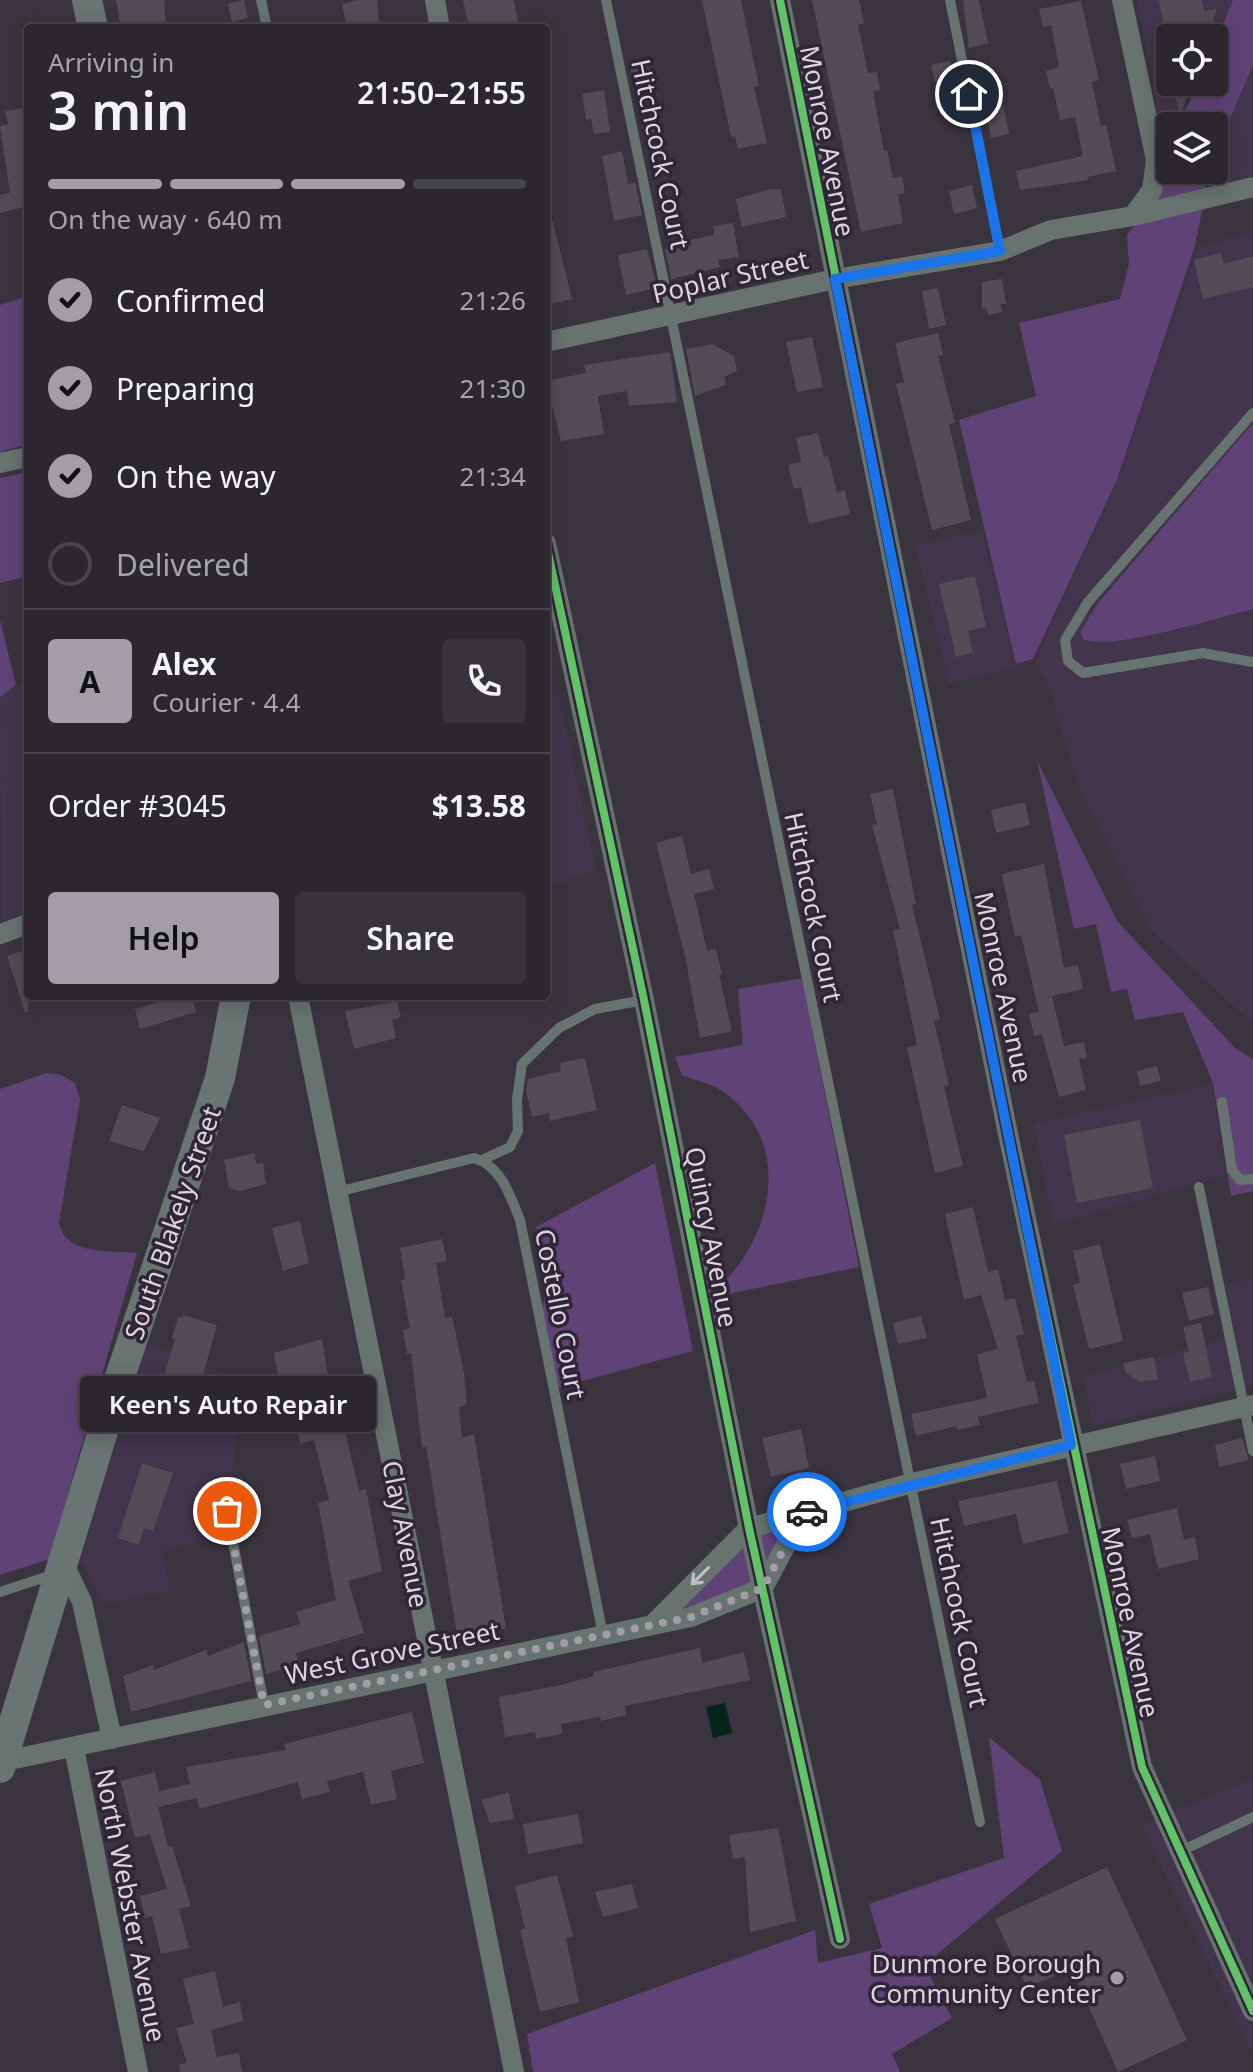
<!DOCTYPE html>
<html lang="en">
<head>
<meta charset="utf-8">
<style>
	body { margin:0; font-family:"Noto Sans",sans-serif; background:#38333b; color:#f1f3f6; height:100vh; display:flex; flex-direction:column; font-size:30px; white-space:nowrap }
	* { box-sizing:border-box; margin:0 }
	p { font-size:26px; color:#a6a5aa }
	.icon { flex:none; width:44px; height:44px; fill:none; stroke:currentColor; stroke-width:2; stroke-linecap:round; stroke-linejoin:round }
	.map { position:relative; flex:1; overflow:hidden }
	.sheet { position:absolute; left:24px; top:24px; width:526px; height:976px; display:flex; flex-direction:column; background:#2c272f; border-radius:8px; box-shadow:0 4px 20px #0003,0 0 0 2px #48444b }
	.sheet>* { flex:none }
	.buttons { position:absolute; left:1156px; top:24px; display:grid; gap:16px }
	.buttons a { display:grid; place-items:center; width:72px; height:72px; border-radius:8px; background:#2c272f; box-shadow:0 4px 20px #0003,0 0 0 2px #48444b; font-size:40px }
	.pin { position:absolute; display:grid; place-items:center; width:68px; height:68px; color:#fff; margin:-34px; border:4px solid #fff; border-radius:50%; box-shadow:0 2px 8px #0007 }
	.courier { position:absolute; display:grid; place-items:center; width:80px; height:80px; margin:-40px; border:6px solid #1a73e8; border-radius:50%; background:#fff; color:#222; box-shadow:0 2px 10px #0007 }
	.bubble { position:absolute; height:56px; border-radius:8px; background:#2c272f; box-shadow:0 4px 20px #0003,0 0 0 2px #48444b; font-size:26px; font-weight:600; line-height:56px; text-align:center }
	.overview em { font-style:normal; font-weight:600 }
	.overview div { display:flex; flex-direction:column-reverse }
	.overview { display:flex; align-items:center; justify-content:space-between; height:136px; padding:0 24px }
	h1 { font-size:52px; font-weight:600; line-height:60px }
	.bar { display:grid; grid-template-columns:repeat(4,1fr); gap:12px 8px; align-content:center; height:96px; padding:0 24px }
	.bar i { height:10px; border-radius:6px; background:#48444b }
	.bar .on { background:#a39da8 }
	.bar p { grid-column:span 4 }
	.line { display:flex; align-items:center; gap:20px; padding:0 24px; border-top:2px solid #48444b }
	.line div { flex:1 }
	.round { display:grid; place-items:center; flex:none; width:84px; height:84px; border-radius:8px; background:#38333b }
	ol { padding:0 24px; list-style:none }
	li { display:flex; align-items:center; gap:24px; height:88px }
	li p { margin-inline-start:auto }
	li .icon { padding:8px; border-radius:50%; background:#a39da8; color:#111; stroke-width:4 }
	li:last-child { color:#a6a5aa }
	li i { width:44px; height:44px; border:4px solid #48444b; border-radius:50% }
	.button { display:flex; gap:16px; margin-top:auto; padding:16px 24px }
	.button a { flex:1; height:92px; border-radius:8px; background:#a39da8; color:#111; font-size:32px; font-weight:600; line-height:92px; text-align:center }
	.button a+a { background:#38333b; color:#f1f3f6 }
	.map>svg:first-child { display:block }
	.built { fill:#42354c }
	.green { fill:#604376 }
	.water { fill:#05251b }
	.building { fill:#514c56 }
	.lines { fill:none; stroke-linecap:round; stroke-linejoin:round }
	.service { stroke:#67736f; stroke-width:10 }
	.minor { stroke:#67736f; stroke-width:20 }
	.secondary { stroke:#697572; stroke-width:30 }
	.cycleway-casing { stroke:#302638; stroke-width:13 }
	.cycleway { stroke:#61c268; stroke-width:8 }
	.oneway { stroke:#bfbcc4 }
	.done { stroke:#a39da8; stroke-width:8; stroke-dasharray:0 14.4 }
	.route { stroke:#1a73e8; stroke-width:10 }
	.poi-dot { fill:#a39da8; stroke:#302638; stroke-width:3 }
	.labels { text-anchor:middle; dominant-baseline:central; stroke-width:7; stroke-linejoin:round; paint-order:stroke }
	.street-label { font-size:26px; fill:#dcd5e1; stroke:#302638 }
	.poi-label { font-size:26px; fill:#dcd5e1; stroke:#302638; text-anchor:end }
</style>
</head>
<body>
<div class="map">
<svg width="1253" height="2072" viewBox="0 0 1253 2072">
	<rect width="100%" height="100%" fill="#3a343f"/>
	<path class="built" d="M1137,0h97l-20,41v-3h-44v44h24l-21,44 -11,4z
		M1253,65v110l-49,12 6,-17h4v-14z
		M1253,232v191l-155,180 -17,28 120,-9 52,-13v415l-101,-93 -72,-143 -23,-71 -3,-20 -19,-37 83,-180 80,-233z
		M982,531l34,136 -67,17 -34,-139z
		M546,637l50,234 -50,17z
		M28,682v233l-26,9 -2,-227 16,-12z
		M1212,1084l14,91 -173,50 -19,-102z
		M1253,1279v107l-160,41 -10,-51 145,-38 -8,-53z
		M148,1344l93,36 -8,91 -27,9 16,56 -60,16 8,39 -67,13 -23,-44z
		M1253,1778v276l-112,-230z"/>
	<path class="green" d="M1233,0h20v65l-39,91v-30h-36l21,-44h15v-36z
		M1170,150v20h40l-15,76 -78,234 -84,179 -17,5 -57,-244 77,-24 -17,-73 101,-24 9,-35 -2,-29 26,-33z
		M28,296v148l-28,8v-147z
		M1253,423v186c-32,8 -145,43 -170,30l-2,-8 17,-28z
		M28,472v104l-28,7v-105z
		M0,620l16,65 -16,12z
		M1037,761l80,160 118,127 18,11v132l-22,5 -18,-113 -30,-71 -48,8 -8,-31 -16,3 -15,-68 -22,5z
		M802,978l57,289 -131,27 -3,-13c51,-53 66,-143 -3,-190 -11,-7 -27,-11 -40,-16l-7,-18 68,-12 -5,-56z
		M47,1073l14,2 14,8 5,17 -21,123c7,33 51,27 78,30l-88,306 -49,16v-486z
		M655,1163l38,188 -140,38 -11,-81 5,-21 -11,-60z
		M803,1513l-40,75 -111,37 97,-97z
		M989,1737l51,43 22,71 -138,114 28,53 -60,36 8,18h-367l-6,-38 288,-104 3,33 64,-15 -13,-44 135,-46z"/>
	<path class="water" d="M725,1703l7,30 -19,5 -7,-31z"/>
	<path class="building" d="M116,0h48l2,26 -45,2z
		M244,0l4,18 -16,4 -4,-18z
		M358,0h19l2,22 -32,5 -5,-23z
		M463,0h51l5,28h-50z
		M702,0h39l18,86 -5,1 13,56 -29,6 -3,-13 -4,1z
		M812,0h47l5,23 -6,2 10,48 9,-1 3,18 -7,1 11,60 3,-1 6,28 9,-2 3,17 -7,1 5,29 -42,9z
		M963,0h16l9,43 -19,5z
		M1159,0h43l2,11 13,-2 -10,29h-42z
		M1081,1l18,79 -7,2 9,44 5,-1 10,46 -28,6v3l-68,10 -4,-19 67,-15 -8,-39 -15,3 -7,-32 -3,1 -4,-18 13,-4 -8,-42 -8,2 -4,-18z
		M950,61l3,17 -18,4 -4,-17z
		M648,62l4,23 -18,3 -4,-23z
		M1173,82h19l-12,34z
		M999,85l10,49 -18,4 -10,-49z
		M604,90l6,42 -16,2 -3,-15 -5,1 -4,-26z
		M28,107v99l-28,7v-18l10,-2 -10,-67 8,-2 -3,-13z
		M659,121l4,17 -17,4 -4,-17z
		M622,151l6,33 7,-2 7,33 -28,6 -12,-65z
		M972,185l5,23 -23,6 -5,-23z
		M771,189h10l5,28 -44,10 -6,-28z
		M546,222h7l19,77 -26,6z
		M733,223l6,34 -21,3 2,7 -49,12 -6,-30 25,-4 -1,-5 25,-5 -1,-9z
		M647,249l9,33 -4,1 1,6 -27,6 -8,-40z
		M1221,253l3,11 29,-8v31l-50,12 -9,-39z
		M1002,279l4,25h-5l1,8 -14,3 -1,-7 -5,1v-27z
		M938,288l8,37 -17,4 -7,-38z
		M938,333l5,22 -5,1 17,67 -6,1 22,96 -39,10 -36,-146 8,-2 -9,-39z
		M812,337l11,50 -26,5 -11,-50z
		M712,344l22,12 3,15 -13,6 2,8 -31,11 -9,-47z
		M670,352l7,50 -48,4 -2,-15 -29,5 6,38 -43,7 -15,-60 40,-8 -2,-8z
		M818,433l6,24 4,-1 9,36 8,-2 5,24 -41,10 -8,-37 -7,2 -6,-24 13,-3 -5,-24z
		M975,576l11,51 -18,4 5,22 -17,4 -17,-73z
		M893,789l23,115 -4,1 28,114 -6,2 15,64 -5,1 19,80 -28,7 -28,-125 10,-3 -24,-115 7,-1 -28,-104 5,-1 -7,-30z
		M1025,802l5,23 -34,8 -5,-23z
		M682,836l9,38 18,-5 5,20 -20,5 13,57 9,-2 6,25 -3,1 13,56 -32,7 -15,-82 -29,-113z
		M1044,864l20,104 14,-3 5,24 -31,7 12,50 20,-4 3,16 -8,1 7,31 -27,7 -17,-63 -8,2 -5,-22 10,-2 -18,-77 -6,2 -13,-63z
		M28,949v63h-3l-18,-56z
		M158,996h34l4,16 -56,17 -5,-20 24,-7z
		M397,1001l4,16 -9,3 4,18 -42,11 -9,-38z
		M585,1058l12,52 -47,11 -1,-8 -17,4 -6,-27 2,-11 33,-8 -1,-8z
		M1157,1066l4,15 -21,5 -3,-15z
		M122,1105l38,13 -16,33 -35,-10z
		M1140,1120l13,68 -76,15 -13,-68z
		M255,1153l1,11 7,-1 3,21 -26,7 -11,-3 -5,-28z
		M973,1207l15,65 10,-3 7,31 10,-2 9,36 -8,2 11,46 7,-1 5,22 -61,14 2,8 -23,5 -1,-4 -40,10 -5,-22 76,-16 -10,-44 21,-5 -17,-54 -17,5 -19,-86z
		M300,1221l9,42 -26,8 -11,-43z
		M442,1239l5,22 -11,2 9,55 7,-2 12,57 3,31 -8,3 3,31 12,-4 32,194 -48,13 -32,-195 -4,2 -11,-95 -4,1 -4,-24 7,-2 -9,-48 4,-1 -5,-31z
		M1100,1244l23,97 -34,8 -16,-64 7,-2 -7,-32z
		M1208,1287l6,27 -25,7 -7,-28z
		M183,1315l34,10 -28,100 -37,-10 23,-76 -3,-1 6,-21 4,1z
		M921,1316l6,22 -29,6 -5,-21z
		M1201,1323l11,54 -22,5 -7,-29 6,-1 -6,-25z
		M322,1339l7,43 10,-4 9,51 -3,1 14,61 7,-2 16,82 -34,10 16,52 -68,20 3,12 -33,9 -7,-38 41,-12 -4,-12 40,-12 -18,-97 11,-3 -15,-60 -14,4 -12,-70 -10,3 -4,-24z
		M1154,1357l4,22 -18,3 -14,-9 -3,-10z
		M801,1429l8,39 -38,9 -9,-39z
		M1242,1438l7,22 -30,7 -4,-22z
		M1155,1456l5,25 -34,8 -6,-25z
		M142,1463l31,10 -20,58 -9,-3 -5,17 -21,-7z
		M1057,1481l12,52 -46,11 -7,-30 -52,12 -6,-25z
		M1177,1508l7,32 11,-3 4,22 -41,10 -8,-35 -18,4 -5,-18z
		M244,1642l7,39 -120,31 -8,-36 30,-11 1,5 52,-20 2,6z
		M700,1648l2,15 42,-11 6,28 -125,26 1,9 -25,6 -1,-4 -39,7 1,10 -26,5 -1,-7 -30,5 -6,-40 62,-12 33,-9 -1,-4z
		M412,1712l12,51 -33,8 6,28 -26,6 -8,-33 -36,9 3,11 -28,7 -4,-17 -99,27 -2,-11 -39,9 10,40 4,-1 19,60 -12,3 10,39 -28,6 -9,-38 -7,2 -5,-22 27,-7 -17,-55 -15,4 -14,-57 34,-9 4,19 31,-7 -4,-17 100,-17 -2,-6z
		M509,1792l5,27 -24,4 -9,-23z
		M578,1814l5,29 -55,11 -5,-30z
		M778,1828l18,93 -46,11 -5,-75 -12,2 -4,-24z
		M1107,1867l80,173 -69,32 -47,-104 -44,20 -32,-69z
		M557,1875l16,61 -7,2 13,64 -39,10 -20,-82 5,-2 -10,-42z
		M632,1884l6,24 -35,9 -8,-25z
		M215,1971l8,36 17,-5 3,19 -32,9 6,27 22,-4 3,19h-62l-1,-8 8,-1 -11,-35 18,-4 -11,-45z"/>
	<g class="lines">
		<path class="service" d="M261,0l6,28
			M606,0l374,1822
			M950,0l50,251
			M1253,413l-165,189 -23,38 3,21 15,12 120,-20 50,9
			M1222,1102l10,68 8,10 13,-1
			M482,1160l28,-13 8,-16 -1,-32 5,-35 37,-36 36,-19 49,-9
			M1199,1187l54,264
			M337,1192l137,-34c27,8 36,37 46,62l83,415
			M227,1511l37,194
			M0,1592l52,-17
			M1179,1852l74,-35"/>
		<path class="minor" d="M435,0l5,28
			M780,0l228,1134 134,633 111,244
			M1122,0l34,160 -4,30 -19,26
			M546,342l289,-63 165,-28 51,-21 82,-14 120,-29
			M0,463l28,-6
			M546,543l98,457 105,528 91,411
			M0,934l28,-10
			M298,996l216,1076
			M62,1560l20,42 30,137
			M652,1625l97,-97 163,-45 341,-78
			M74,1748l64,324
			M0,1762l691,-145 72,-29 40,-75"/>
		<path class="secondary" d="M87,0l6,28
			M0,1768l116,-379 104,-311 16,-82"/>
		<defs>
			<path id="cycleway" d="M780,0l228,1134 134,633 111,244
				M546,543l98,457 105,528 91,411"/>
		</defs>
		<use href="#cycleway" class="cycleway-casing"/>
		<use href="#cycleway" class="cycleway"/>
	</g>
	<defs><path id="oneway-shaft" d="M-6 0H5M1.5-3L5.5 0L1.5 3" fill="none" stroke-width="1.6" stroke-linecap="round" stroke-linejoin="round" transform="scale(2)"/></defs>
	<use class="oneway" href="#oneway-shaft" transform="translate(700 1576) rotate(135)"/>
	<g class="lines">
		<path class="done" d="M227,1511l37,194 427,-88 72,-29 40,-75 4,-1"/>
		<path class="route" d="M807,1512l264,-67 -236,-1166 165,-28 -31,-157"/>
	</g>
	<circle class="poi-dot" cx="1117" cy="1978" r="8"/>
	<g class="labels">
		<g class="street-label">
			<text transform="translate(828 141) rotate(79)">Monroe Avenue</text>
			<text transform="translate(661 154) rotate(78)">Hitchcock Court</text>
			<text transform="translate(730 276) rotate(-13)">Poplar Street</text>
			<text transform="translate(814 907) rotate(78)">Hitchcock Court</text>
			<text transform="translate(1004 987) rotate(78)">Monroe Avenue</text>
			<text transform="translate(172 1223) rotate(-71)">South Blakely Street</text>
			<text transform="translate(712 1237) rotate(79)">Quincy Avenue</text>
			<text transform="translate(561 1314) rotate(79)">Costello Court</text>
			<text transform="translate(406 1534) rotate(79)">Clay Avenue</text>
			<text transform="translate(960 1612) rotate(78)">Hitchcock Court</text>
			<text transform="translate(1131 1622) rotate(78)">Monroe Avenue</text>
			<text transform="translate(392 1652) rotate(-12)">West Grove Street</text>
			<text transform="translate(131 1905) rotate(79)">North Webster Avenue</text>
		</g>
		<g class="poi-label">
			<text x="1101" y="1963">Dunmore Borough<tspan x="1101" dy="30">Community Center</tspan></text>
		</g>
	</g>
</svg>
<div class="buttons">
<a><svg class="icon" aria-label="locate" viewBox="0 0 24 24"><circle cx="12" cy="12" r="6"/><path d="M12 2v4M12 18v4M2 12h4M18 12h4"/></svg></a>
<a><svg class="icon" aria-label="layers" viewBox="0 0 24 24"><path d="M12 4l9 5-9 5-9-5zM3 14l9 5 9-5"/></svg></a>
</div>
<div class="pin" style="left:227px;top:1511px;background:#ea580c"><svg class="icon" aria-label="bag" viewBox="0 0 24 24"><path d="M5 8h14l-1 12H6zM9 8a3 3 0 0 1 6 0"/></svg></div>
<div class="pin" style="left:969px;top:94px;background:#1f2937"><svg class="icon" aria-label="home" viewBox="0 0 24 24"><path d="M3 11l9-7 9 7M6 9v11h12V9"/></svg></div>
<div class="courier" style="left:807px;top:1512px"><svg class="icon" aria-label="car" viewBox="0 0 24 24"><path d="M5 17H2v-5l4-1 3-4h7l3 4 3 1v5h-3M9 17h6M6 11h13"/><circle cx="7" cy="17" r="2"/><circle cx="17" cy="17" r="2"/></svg></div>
<div class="bubble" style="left:80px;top:1376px;width:296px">Keen's Auto Repair</div>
<section class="sheet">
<div class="overview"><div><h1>3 min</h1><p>Arriving in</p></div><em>21:50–21:55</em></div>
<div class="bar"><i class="on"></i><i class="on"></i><i class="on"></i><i></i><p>On the way · 640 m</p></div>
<ol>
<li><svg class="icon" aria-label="check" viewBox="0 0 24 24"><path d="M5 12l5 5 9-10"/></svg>Confirmed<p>21:26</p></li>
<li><svg class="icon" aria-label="check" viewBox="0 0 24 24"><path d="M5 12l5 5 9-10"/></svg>Preparing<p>21:30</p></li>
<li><svg class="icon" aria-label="check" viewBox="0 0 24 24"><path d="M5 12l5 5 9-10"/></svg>On the way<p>21:34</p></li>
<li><i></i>Delivered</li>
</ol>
<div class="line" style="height:144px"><b class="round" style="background:#a39da8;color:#111">A</b><div><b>Alex</b><p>Courier · 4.4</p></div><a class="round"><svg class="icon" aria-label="phone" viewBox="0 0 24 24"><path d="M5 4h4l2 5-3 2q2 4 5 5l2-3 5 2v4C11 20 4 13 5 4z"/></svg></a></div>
<div class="line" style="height:104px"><div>Order #3045</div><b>$13.58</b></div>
<div class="button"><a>Help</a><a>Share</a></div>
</section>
</div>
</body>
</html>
